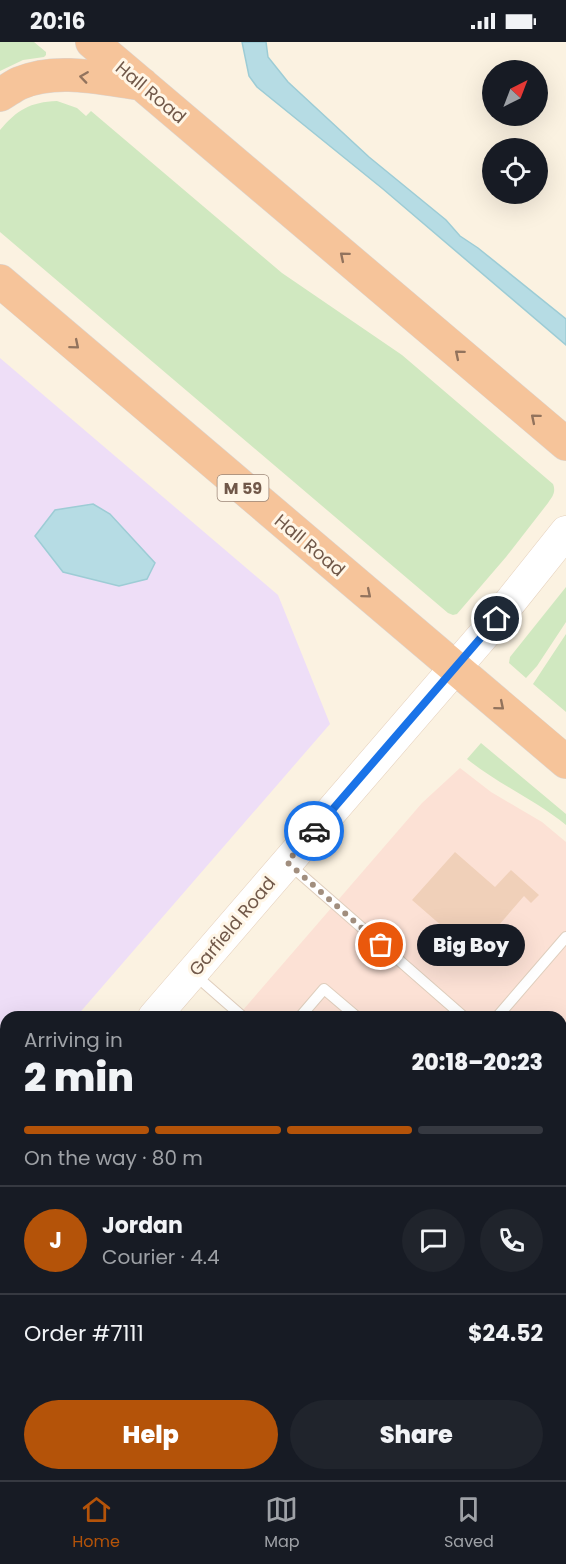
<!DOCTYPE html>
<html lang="en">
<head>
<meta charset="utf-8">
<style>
	body { margin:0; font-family:Poppins,sans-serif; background:#20242c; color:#f1f3f6; height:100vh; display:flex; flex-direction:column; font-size:22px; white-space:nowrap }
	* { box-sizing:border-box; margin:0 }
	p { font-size:20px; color:#9ea1a6 }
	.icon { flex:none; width:33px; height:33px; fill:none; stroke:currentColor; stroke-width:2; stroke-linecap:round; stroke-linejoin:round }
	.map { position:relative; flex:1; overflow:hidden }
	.side { position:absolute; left:0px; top:969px; width:567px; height:470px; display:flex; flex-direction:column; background:#171b24; border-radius:18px 18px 0 0; box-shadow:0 6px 24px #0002 }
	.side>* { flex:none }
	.needle { width:39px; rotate:42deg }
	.controls { position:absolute; left:482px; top:18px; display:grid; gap:12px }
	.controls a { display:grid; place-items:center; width:66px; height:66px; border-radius:50%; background:#171b24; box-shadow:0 6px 24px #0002; font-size:30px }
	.pin { position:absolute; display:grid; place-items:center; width:51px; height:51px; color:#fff; margin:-26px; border:3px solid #fff; border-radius:50%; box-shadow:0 2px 6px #0007 }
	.courier { position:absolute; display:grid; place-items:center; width:60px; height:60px; margin:-30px; border:4px solid #1a73e8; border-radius:50%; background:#fff; color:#222; box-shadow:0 2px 8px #0007 }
	.bubble { position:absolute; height:42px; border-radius:21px; background:#171b24; box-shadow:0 6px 24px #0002; font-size:20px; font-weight:800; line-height:42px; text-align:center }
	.headline em { font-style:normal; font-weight:800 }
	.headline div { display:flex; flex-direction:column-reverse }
	.headline { display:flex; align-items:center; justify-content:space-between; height:102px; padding:0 24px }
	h1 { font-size:39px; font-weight:800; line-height:45px }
	.bar { display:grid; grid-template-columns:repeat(4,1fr); gap:9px 6px; align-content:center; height:72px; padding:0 24px }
	.bar i { height:8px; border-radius:4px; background:#363941 }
	.bar .selected { background:#b45309 }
	.bar p { grid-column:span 4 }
	.line { display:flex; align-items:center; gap:15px; padding:0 24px; border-top:2px solid #363941 }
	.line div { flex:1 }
	.round { display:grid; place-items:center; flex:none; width:63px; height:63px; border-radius:32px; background:#20242c }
	.action { display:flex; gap:12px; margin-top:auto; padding:12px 24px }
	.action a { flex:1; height:69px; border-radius:36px; background:#b45309; color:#fff; font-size:24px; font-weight:800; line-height:69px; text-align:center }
	.action a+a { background:#20242c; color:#f1f3f6 }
	.status { display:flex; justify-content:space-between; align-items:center; height:42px; padding:0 30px; background:#171b24; direction:ltr }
	.status svg { height:16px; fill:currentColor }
	.tab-bar { display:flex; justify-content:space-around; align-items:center; height:84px; border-top:2px solid #363941; background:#171b24; font-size:16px; color:#9ea1a6 }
	.tab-bar a { display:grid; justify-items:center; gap:3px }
	.tab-bar .selected { color:#b45309 }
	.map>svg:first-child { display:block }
	.commercial { fill:#fce1d5 }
	.education { fill:#eedef7 }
	.green { fill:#d0e8c0 }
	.water { fill:#b6dce4; stroke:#9dccd5; stroke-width:1.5 }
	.building { fill:#f0d0b9 }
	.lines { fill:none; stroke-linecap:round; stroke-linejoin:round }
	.service-casing { stroke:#dfcebd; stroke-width:12 }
	.secondary-casing { stroke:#e4cfbb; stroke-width:33 }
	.trunk-casing { stroke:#dad4d0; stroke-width:34 }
	.service { stroke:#fff; stroke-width:10 }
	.secondary { stroke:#fff; stroke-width:32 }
	.trunk { stroke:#f6c49a; stroke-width:33 }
	.oneway { stroke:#92735d }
	.done { stroke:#a18e7e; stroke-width:6; stroke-dasharray:0 10.8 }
	.route { stroke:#1a73e8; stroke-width:8 }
	.labels { text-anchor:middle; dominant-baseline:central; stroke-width:6; stroke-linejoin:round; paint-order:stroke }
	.shield { fill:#fff6e7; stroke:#9c8778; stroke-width:1.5 }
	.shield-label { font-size:16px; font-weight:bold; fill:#715849 }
	.street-label { font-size:18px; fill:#715849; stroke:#fff6e7 }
</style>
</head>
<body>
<div class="status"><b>20:16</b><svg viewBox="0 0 49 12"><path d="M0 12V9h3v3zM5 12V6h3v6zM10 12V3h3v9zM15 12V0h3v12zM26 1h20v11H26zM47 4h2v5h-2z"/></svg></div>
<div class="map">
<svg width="566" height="1438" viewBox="0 0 566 1438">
	<rect width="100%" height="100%" fill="#fbf2e1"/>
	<path class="commercial" d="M460,726l31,24 51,30 24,20v638h-566v-188l6,-7v189h555v-457h-324l185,-214z"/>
	<path class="education" d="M0,316l278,237 52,129 -254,293h-70v81l-6,7z"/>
	<path class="green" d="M0,0h34l12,10v3l-2,2 -21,3 -23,11z
		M57,59l20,7 9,8 5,-5 191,162 120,82 151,129c3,8 0,12 -5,19l-42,54 -49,57 -4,1 -5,-2 -448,-381v-102c17,-20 30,-28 57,-29z
		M566,545v35l-29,44 -11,12 -17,-15 1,-6z
		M566,592v78l-33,-28z
		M481,701l85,71v11c-31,-25 -68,-41 -99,-66z"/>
	<path class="water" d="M242,0h24l2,15 20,25 81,75 77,63 14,16 18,12 88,71v26l-183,-156 -126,-102 -8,-11z
		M93,462l17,10 45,49 -8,16 -28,7 -56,-14 -28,-36 20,-26z"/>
	<path class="building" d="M455,810l40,35 16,-17 28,25 -8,8 -7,-7 -50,58 -62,-54z
		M561,1141l5,4v28l-5,6z
		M89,1432h228l-4,6h-229z"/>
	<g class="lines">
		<defs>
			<path id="service" d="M289,822l175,153
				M195,933l48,42
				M300,975l24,-28 33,28
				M497,975l69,-80
				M561,999l5,-5
				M561,1122l5,4
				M0,1305l6,-7
				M384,1432l7,6
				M57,1438l5,-6"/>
			<path id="secondary" d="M154,975l333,-386 79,-99
				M0,1154l6,-7"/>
			<path id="trunk" d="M92,0l474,402
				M0,53c7,-4 13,-9 20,-12 38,-16 83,-4 122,1
				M0,239l566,481"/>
		</defs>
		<use href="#service" class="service-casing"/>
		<use href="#secondary" class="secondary-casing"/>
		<use href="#trunk" class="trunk-casing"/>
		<use href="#service" class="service"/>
		<use href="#secondary" class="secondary"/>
		<use href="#trunk" class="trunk"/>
	</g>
	<defs><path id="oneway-chevron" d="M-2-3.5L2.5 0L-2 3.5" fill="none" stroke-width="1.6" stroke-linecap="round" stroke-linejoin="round" transform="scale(1.5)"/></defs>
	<g class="oneway">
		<use href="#oneway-chevron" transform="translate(84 35) rotate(-172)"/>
		<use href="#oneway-chevron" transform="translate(344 214) rotate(-140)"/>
		<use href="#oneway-chevron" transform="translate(75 303) rotate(40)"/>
		<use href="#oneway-chevron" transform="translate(459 312) rotate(-140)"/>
		<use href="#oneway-chevron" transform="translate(535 376) rotate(-140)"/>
		<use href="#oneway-chevron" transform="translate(367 552) rotate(40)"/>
		<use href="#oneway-chevron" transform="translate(500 664) rotate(40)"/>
	</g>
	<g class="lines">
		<path class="done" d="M314,789l-27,31 94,83"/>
		<path class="route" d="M314,789l183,-212"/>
	</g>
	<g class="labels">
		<rect class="shield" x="217.5" y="433" width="51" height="26" rx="4.5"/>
		<g class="shield-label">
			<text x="243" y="446">M 59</text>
		</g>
		<g class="street-label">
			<text transform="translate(151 50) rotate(40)">Hall Road</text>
			<text transform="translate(310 503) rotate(40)">Hall Road</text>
			<text transform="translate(232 884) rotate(-50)">Garfield Road</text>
		</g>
	</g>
</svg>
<div class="controls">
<a><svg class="needle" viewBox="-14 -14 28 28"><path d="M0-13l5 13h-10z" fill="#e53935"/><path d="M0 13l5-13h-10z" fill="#9ea1a6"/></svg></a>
<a><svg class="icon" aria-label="locate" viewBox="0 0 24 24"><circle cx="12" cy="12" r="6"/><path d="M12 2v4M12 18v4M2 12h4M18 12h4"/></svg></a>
</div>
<div class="pin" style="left:381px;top:903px;background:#ea580c"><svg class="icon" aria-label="bag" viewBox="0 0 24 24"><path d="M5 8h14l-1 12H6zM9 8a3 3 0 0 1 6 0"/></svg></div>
<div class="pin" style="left:497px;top:577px;background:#1f2937"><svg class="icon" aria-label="home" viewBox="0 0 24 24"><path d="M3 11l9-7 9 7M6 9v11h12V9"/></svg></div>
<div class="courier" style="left:314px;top:789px"><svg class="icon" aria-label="car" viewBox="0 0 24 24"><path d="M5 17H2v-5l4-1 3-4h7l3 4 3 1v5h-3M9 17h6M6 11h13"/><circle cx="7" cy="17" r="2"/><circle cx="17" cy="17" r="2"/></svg></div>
<div class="bubble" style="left:417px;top:882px;width:108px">Big Boy</div>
<section class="side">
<div class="headline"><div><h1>2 min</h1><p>Arriving in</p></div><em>20:18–20:23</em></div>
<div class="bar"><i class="selected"></i><i class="selected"></i><i class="selected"></i><i></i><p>On the way · 80 m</p></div>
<div class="line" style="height:108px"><b class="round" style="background:#b45309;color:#fff">J</b><div><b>Jordan</b><p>Courier · 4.4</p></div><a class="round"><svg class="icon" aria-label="chat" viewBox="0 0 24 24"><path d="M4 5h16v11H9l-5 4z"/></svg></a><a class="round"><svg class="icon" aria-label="phone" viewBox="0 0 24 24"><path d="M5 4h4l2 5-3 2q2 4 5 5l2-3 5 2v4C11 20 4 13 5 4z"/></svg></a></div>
<div class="line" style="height:78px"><div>Order #7111</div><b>$24.52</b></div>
<div class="action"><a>Help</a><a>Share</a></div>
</section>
</div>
<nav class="tab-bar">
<a class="selected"><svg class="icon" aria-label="home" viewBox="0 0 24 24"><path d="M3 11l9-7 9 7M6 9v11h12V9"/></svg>Home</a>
<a><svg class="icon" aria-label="map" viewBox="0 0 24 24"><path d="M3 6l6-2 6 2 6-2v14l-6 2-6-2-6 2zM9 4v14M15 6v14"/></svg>Map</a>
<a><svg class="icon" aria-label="saved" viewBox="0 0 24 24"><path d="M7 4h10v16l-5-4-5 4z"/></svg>Saved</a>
</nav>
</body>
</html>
